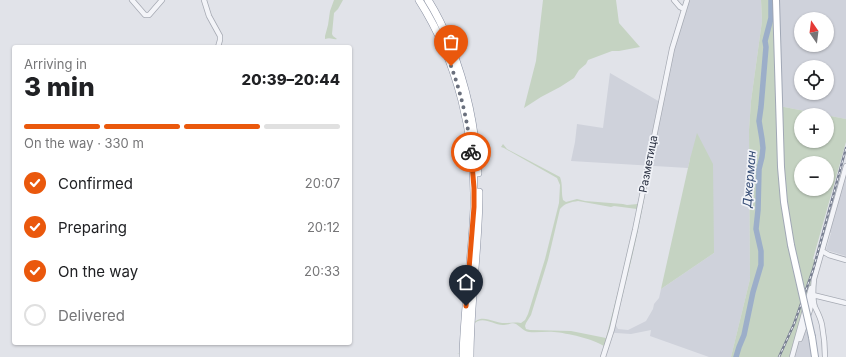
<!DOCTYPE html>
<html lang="en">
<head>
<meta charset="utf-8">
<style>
	body { margin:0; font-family:Inter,sans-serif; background:#f6f6f6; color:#202124; height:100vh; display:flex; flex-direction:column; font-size:15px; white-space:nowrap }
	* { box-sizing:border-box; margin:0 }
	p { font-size:13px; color:#757577 }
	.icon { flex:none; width:22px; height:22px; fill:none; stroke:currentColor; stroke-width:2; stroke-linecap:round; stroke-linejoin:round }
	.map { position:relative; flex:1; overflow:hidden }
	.panel { position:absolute; left:12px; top:45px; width:340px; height:300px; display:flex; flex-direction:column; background:#fff; border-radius:4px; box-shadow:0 1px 3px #0004 }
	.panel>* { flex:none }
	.needle { width:26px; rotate:346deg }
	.controls { position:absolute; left:794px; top:12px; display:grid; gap:8px }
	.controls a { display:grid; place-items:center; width:40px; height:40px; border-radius:50%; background:#fff; box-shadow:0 1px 3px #0004; font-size:20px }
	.pin { position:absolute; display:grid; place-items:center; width:34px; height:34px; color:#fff; margin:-41px -17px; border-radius:50% 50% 50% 0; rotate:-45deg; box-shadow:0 0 4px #0007 }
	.pin .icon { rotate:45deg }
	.courier { position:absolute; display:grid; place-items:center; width:40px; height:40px; margin:-20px; border:3px solid #ea580c; border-radius:50%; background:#fff; color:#222; box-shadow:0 1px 5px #0007 }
	.head em { font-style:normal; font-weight:800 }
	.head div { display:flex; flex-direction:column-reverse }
	.head { display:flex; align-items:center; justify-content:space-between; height:68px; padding:0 12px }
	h1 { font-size:26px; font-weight:800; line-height:30px }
	.bar { display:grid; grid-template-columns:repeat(4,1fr); gap:6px 4px; align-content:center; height:48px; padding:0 12px }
	.bar i { height:5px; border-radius:3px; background:#e0e0e0 }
	.bar .on { background:#ea580c }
	.bar p { grid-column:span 4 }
	ol { padding:0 12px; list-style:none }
	li { display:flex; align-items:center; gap:12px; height:44px }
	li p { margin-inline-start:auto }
	li .icon { padding:4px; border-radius:50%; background:#ea580c; color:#fff; stroke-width:4 }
	li:last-child { color:#757577 }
	li i { width:22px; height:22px; border:2px solid #e0e0e0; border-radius:50% }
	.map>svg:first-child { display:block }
	.built { fill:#cfd2db; fill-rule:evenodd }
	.green { fill:#c5d3c2; fill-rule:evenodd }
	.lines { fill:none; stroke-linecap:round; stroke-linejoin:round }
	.river { stroke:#9caec9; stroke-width:5.5 }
	.minor-casing { stroke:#a6aab3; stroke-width:6 }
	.major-casing { stroke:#a0a7b5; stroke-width:8 }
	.highway-casing { stroke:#888fa0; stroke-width:8 }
	.minor { stroke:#f3f4f8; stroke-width:4.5 }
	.major { stroke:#fff; stroke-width:6 }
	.highway { stroke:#fff; stroke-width:7 }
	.rail-casing { stroke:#7a8193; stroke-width:2.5 }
	.rail { stroke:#f0f2f7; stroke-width:1; stroke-dasharray:3; stroke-linecap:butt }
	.major-bridge-casing { stroke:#a0a7b5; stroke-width:8; stroke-linecap:butt }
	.major-bridge { stroke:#fff; stroke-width:6 }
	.done { stroke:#696f7c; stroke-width:4; stroke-dasharray:0 7.2 }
	.route { stroke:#ea580c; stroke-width:5 }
	.labels { text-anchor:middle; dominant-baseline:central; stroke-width:3.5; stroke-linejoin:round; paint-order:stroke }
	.street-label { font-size:11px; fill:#293041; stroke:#f0f2f7 }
	.water-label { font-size:12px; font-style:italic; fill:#344b74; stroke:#f0f2f7 }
</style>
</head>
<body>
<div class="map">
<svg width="846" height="357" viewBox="0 0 846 357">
	<rect width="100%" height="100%" fill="#e1e3e9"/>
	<path class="built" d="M687,0h74l1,21 -11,80 -2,29 1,149 -19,78h-22l-59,-21 1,-6 -20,4 -15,-1h-3l2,-9 3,5 10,1 18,-9 7,-12 1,-5 5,-6 2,-9 53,-36 -24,-94 -2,9 -117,-7 4,-19 2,-18 26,4 7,-55 50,29 12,-53z
		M777,0h69v119l-67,-13zM801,19h26v26h-26zM801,67h26v26h-26z
		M846,166v90l-20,-6 5,-17 -4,-1z
		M803,330l9,5 2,22h-21z"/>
	<path class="green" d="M334,0h9l-5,9 -4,4 -2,21 1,2 4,3c-4,1 -6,-2 -12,0v-3l3,-11 2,-14z
		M543,0h73l3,23 21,24 -21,4h-7l-24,9 -2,4 -7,6 -5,8 -14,9 -19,10 -17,11 12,-47z
		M761,0h16l2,106 67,13v23l-33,117 6,3 -27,95h-61l19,-78 -1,-149 2,-29 11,-80zM801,115h26v26h-26zM801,163h26v26h-26z
		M697,133l16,31 1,89 -53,36 29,-130z
		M503,144l4,5 53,28c3,8 1,15 3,23l3,2 11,-3 8,2 38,3 4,1 11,-1 12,-38c-11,65 -25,129 -46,191h-3l3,-11c-11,-7 -37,-13 -50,-14 -8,-1 -17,1 -25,0 -6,-1 -8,-5 -13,-8 -4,-2 -7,1 -12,1 -10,1 -22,-11 -31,0l-12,28 -4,1 4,-2 11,-27c9,-13 21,-2 33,-2 6,0 9,-1 16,0l4,-3 3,-6 17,-55 14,-56 1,-18 -3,-7 -53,-30 -3,-1zM578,201l33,6 3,-1 23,3 -9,44 -22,85 -35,-7 -41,-1 -4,-1 -1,-3 1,-3 5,-8 17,-55 12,-51c5,-6 11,-7 18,-8z"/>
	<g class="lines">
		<path class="river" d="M736,357l3,-10 5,-12 9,-43 8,-27v-14l-5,-22 2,-19 1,-41 3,-12 1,-9 -1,-9 -3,-18 2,-14 5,-60 -1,-6 6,-23v-18"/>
		<defs>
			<path id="minor" d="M132,0l13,15h4l13,-15
				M204,0l5,16 11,20v4l-2,7
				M674,0l6,7 4,2
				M822,251l7,4 17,5
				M813,295l33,8
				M800,339l10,-29 2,-12
				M603,357l9,-28 23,-99 37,-181 15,-49
				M792,357l19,-69
				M825,357c0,-11 -1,-21 -3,-32 -1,-6 -4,-12 -7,-18 -3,-9 -2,-18 -1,-28l32,-113"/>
			<path id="major" d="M776,0l5,167 3,35 7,43
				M812,337l3,20"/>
			<path id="highway" d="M419,0c39,61 57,137 55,209 -2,49 -10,99 -11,148
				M428,0c9,14 16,29 22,44 17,44 25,82 28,129
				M470,357c0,-55 9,-110 9,-165"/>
		</defs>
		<use href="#minor" class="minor-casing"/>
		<use href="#major" class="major-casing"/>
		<use href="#highway" class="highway-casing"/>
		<use href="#minor" class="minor"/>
		<use href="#major" class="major"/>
		<use href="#highway" class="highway"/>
		<defs>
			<path id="rail" d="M779,357l15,-33 19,-54 33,-122"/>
		</defs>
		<use href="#rail" class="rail-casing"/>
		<use href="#rail" class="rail"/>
		<defs>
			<path id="major-bridge" d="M791,245l21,92"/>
		</defs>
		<use href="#major-bridge" class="major-bridge-casing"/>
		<use href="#major-bridge" class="major-bridge"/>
	</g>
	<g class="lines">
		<path class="done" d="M451,66c10,27 17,57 20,86"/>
		<path class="route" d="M466,306l8,-99v-19l-3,-36"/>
	</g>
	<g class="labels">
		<g class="street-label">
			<text transform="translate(648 164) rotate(-79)">Разметица</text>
		</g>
		<g class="water-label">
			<text transform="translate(749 179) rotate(-85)">Джерман</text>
		</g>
	</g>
</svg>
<div class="controls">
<a><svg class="needle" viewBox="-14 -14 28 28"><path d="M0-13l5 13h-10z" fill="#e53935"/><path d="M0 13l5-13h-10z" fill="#757577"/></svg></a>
<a><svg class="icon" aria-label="locate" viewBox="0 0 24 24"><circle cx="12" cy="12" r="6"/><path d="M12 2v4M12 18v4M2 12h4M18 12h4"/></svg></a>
<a>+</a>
<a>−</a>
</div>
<div class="pin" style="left:451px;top:66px;background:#ea580c"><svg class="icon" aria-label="bag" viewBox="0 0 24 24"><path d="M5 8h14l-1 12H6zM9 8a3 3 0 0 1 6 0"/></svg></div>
<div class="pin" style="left:466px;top:306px;background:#1f2937"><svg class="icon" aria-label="home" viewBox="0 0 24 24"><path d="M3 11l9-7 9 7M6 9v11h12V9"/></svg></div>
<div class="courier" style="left:471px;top:152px"><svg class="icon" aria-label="bike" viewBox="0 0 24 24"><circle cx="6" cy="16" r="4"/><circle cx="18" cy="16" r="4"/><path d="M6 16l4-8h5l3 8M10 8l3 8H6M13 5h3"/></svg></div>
<section class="panel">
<div class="head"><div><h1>3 min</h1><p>Arriving in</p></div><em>20:39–20:44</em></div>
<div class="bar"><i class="on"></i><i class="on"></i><i class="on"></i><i></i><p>On the way · 330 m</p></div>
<ol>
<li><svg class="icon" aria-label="check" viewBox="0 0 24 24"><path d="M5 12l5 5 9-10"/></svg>Confirmed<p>20:07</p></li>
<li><svg class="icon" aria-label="check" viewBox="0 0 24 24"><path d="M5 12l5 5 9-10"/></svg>Preparing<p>20:12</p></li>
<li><svg class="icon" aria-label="check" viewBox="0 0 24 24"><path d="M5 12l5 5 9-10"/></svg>On the way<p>20:33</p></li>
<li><i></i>Delivered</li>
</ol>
</section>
</div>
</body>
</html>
